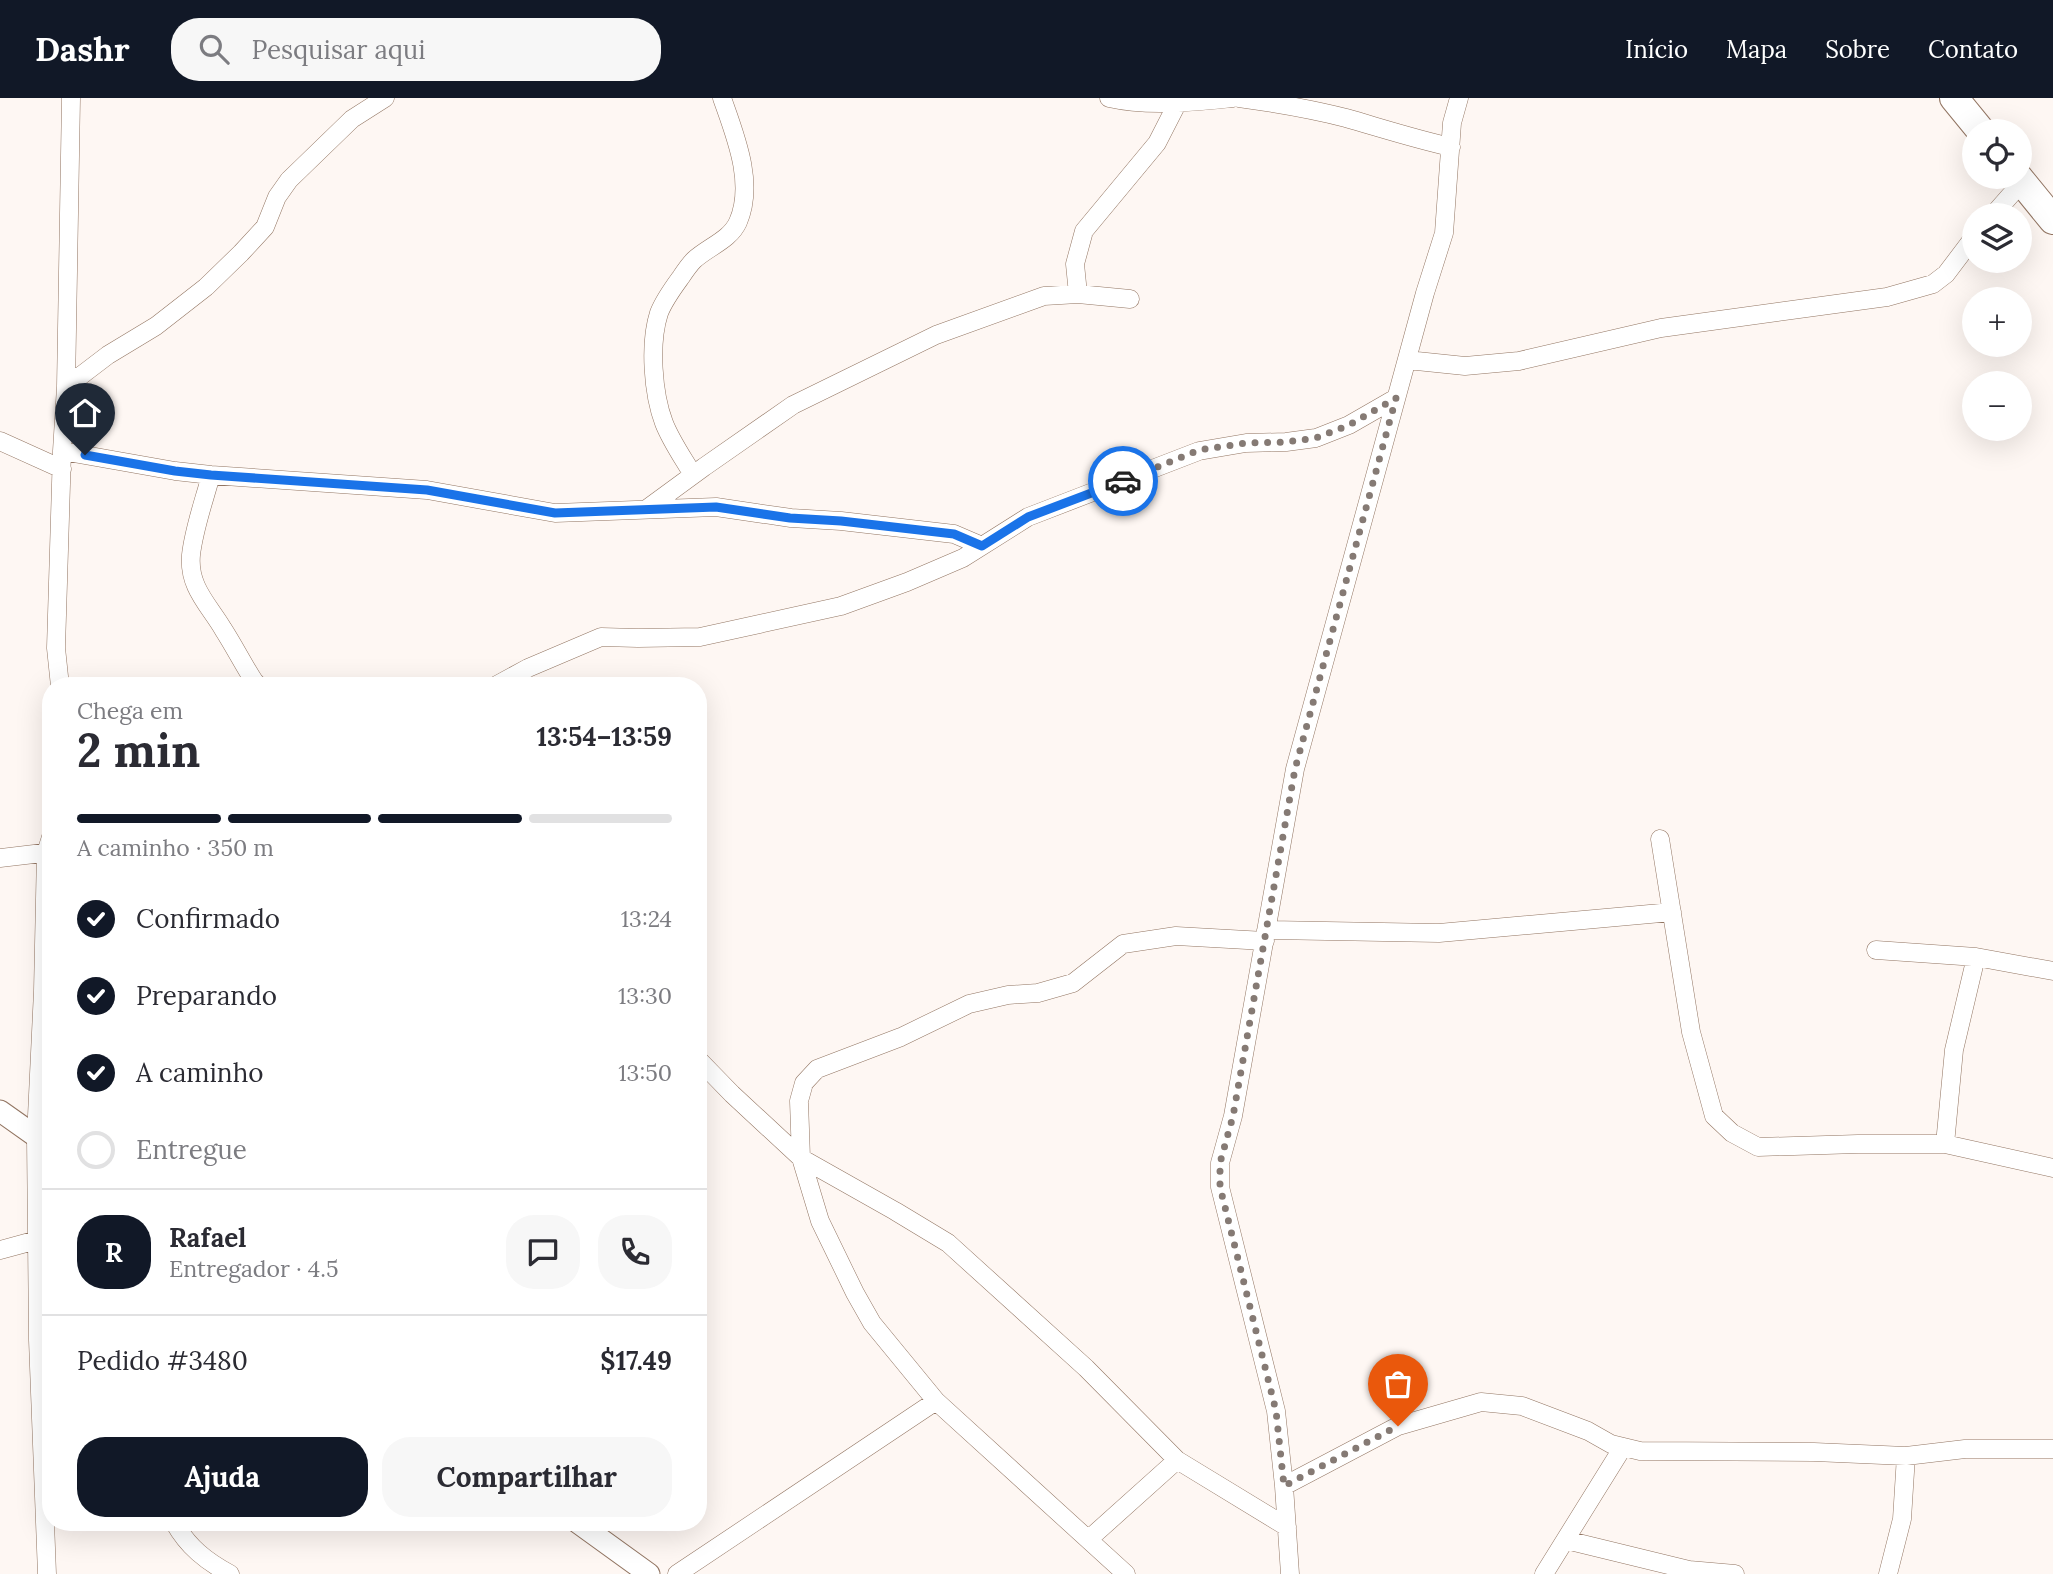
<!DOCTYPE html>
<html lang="pt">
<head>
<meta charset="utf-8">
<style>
	body { margin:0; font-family:Lora,serif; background:#f7f7f7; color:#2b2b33; height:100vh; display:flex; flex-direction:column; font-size:26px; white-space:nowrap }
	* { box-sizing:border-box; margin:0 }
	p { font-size:23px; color:#7c7c81 }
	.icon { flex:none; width:38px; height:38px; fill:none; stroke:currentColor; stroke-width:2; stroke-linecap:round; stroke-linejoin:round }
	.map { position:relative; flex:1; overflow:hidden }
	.drawer { position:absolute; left:42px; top:579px; width:665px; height:854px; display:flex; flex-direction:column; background:#fff; border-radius:28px; box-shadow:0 7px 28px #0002 }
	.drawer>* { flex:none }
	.fabs { position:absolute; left:1962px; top:21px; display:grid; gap:14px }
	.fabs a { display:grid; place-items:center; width:70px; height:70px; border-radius:50%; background:#fff; box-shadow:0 7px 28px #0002; font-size:35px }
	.pin { position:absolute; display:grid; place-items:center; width:60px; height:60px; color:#fff; margin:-72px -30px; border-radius:50% 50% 50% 0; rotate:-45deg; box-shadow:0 0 7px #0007 }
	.pin .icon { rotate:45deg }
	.courier { position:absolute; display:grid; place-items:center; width:70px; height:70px; margin:-35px; border:5px solid #1a73e8; border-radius:50%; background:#fff; color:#222; box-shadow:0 2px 9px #0007 }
	.summary em { font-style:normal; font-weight:700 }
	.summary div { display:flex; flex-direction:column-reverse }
	.summary { display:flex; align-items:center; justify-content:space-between; height:119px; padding:0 35px }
	h1 { font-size:46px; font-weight:700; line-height:52px }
	.bar { display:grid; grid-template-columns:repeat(4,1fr); gap:10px 7px; align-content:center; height:84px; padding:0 35px }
	.bar i { height:9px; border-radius:5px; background:#e1e1e2 }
	.bar .on { background:#111827 }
	.bar p { grid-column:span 4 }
	.line { display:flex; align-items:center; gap:18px; padding:0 35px; border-top:2px solid #e1e1e2 }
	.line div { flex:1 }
	.round { display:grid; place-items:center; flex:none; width:74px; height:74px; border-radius:28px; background:#f7f7f7 }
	ol { padding:0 35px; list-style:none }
	li { display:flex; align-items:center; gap:21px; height:77px }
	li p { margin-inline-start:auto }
	li .icon { padding:7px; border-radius:50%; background:#111827; color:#fff; stroke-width:4 }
	li:last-child { color:#7c7c81 }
	li i { width:38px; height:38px; border:4px solid #e1e1e2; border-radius:50% }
	.action { display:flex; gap:14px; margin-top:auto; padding:14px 35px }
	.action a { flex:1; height:80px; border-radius:28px; background:#111827; color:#fff; font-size:28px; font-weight:700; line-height:80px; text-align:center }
	.action a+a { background:#f7f7f7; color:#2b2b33 }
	header { display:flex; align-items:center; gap:42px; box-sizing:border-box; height:98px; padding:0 35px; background:#111827; color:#fff }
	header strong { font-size:33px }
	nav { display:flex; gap:38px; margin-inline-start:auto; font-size:24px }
	.search { width:490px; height:63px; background:#f7f7f7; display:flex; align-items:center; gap:18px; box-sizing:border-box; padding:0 24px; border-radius:28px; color:#7c7c81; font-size:26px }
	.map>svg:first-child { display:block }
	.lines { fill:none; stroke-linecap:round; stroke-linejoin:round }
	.minor-casing { stroke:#927562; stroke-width:19 }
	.tertiary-casing { stroke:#927562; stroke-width:23 }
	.trunk-casing { stroke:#927562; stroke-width:30 }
	.minor { stroke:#fff; stroke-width:18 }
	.tertiary { stroke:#fff; stroke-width:21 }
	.trunk { stroke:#fff; stroke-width:28 }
	.done { stroke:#857a74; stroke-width:7; stroke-dasharray:0 12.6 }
	.route { stroke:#1a73e8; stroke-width:9 }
</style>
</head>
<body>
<header>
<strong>Dashr</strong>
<div class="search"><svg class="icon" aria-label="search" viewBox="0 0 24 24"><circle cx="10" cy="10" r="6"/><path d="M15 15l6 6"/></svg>Pesquisar aqui</div>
<nav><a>Início</a><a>Mapa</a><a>Sobre</a><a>Contato</a></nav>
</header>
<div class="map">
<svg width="2053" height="1476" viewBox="0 0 2053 1476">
	<rect width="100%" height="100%" fill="#fef7f3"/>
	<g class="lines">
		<defs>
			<path id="minor" d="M1109,0c40,9 83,4 124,0
				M1239,0c36,5 72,11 107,20 35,10 69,21 105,29
				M1993,117l29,-33
				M1078,196l-3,-30 9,-33 73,-88 21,-41
				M1407,262l58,6 54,-5 142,-33 226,-31 46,-13 13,-10 28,-37
				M66,289l42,-32 48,-29 50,-39 35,-34 24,-26 12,-30 12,-17 63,-61 33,-21
				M0,343l62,28
				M62,353l113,20 36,4 216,15 128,23 161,-6 75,11 50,3 113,13 28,12
				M211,377c-7,26 -17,53 -20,80 -3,32 18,50 32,74 11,17 20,35 31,52l5,5
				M693,377c-10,-17 -22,-34 -29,-52 -11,-29 -15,-79 -5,-110 5,-13 14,-25 22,-36 4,-6 8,-12 13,-17 14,-13 36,-20 44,-38 17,-39 -3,-87 -16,-124
				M648,410l56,-41 89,-62 143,-70 108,-39 34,-2 52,5
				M60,588l-4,-38 6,-197 4,-64 5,-289
				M495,588l33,-18 73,-31 37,1 62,-1 141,-31 66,-24 56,-24 65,-41 171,-66 47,-8 40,-1 30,-4 33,-13 47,-27
				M1660,741l31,193 23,84 18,17 26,14 100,-3h87l108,24
				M0,760l51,-6
				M1266,832l173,3 233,-21
				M1876,852l100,7 77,14
				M698,961l34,35 69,64 94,53 53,32 138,125 91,92 110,67
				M1945,1046l9,-94 22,-93
				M0,1152l37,-10
				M1284,1388l114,-60 83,-24 41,4 66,25 23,13 29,7 174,1 92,4 59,-7h88
				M174,1424c14,25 32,39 56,52
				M1089,1441l88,-79
				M1566,1442l123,30 46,4
				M47,1476l-9,-234 -2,-203 7,-146 3,-138 5,-16
				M677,1476l259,-173
				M1126,1476l-190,-173 -64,-78 -17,-30 -35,-72 -19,-63 -2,-57 5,-18 13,-14 84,-32 68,-33 39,-9 30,-2 35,-10 50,-39 53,-8 89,5
				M1290,1476l-6,-88 -8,-75 -56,-224v-24l13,-47 62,-347 130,-476 19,-60 8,-110 7,-25
				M1544,1476l79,-127
				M1888,1476l14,-55 4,-63"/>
			<path id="tertiary" d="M0,1013l51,36
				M577,1424l72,52"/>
			<path id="trunk" d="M1954,0l27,33
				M2018,79l35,43"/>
		</defs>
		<use href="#minor" class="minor-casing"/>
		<use href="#tertiary" class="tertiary-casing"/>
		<use href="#trunk" class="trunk-casing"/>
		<use href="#minor" class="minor"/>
		<use href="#tertiary" class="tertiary"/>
		<use href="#trunk" class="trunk"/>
	</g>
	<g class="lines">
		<path class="done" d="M1123,383l76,-31 47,-7 40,-1 30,-4 33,-13 47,-27 -101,371 -62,347 -13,47v24l56,224 8,75 114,-60"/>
		<path class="route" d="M85,357l90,16 36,4 216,15 128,23 161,-6 74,11 51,3 113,13 28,12 46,-29 95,-36"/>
	</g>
</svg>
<div class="fabs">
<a><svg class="icon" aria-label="locate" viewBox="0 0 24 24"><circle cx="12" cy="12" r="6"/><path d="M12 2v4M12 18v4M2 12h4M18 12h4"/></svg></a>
<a><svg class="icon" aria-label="layers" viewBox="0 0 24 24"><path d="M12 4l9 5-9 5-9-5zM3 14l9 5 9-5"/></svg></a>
<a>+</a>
<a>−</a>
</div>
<div class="pin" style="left:1398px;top:1328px;background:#ea580c"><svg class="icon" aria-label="bag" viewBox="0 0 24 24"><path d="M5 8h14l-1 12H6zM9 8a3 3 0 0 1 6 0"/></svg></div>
<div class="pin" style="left:85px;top:357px;background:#1f2937"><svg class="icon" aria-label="home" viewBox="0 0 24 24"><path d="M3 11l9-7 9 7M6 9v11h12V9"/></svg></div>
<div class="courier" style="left:1123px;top:383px"><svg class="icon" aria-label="car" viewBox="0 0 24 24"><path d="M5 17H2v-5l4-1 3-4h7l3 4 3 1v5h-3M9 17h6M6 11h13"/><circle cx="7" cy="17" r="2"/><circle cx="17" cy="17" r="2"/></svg></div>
<section class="drawer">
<div class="summary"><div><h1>2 min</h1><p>Chega em</p></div><em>13:54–13:59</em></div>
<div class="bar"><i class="on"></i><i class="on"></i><i class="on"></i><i></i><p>A caminho · 350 m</p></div>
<ol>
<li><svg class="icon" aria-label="check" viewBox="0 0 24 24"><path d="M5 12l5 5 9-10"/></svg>Confirmado<p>13:24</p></li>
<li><svg class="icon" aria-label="check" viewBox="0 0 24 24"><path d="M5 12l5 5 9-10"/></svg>Preparando<p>13:30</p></li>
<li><svg class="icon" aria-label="check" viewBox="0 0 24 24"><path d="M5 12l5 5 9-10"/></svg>A caminho<p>13:50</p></li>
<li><i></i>Entregue</li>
</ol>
<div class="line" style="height:126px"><b class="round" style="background:#111827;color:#fff">R</b><div><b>Rafael</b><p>Entregador · 4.5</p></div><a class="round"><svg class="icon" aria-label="chat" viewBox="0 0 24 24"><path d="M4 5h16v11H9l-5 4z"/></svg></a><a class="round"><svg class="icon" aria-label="phone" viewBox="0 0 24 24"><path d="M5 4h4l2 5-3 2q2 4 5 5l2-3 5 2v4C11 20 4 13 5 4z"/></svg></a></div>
<div class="line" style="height:91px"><div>Pedido #3480</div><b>$17.49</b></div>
<div class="action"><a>Ajuda</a><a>Compartilhar</a></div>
</section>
</div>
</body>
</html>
